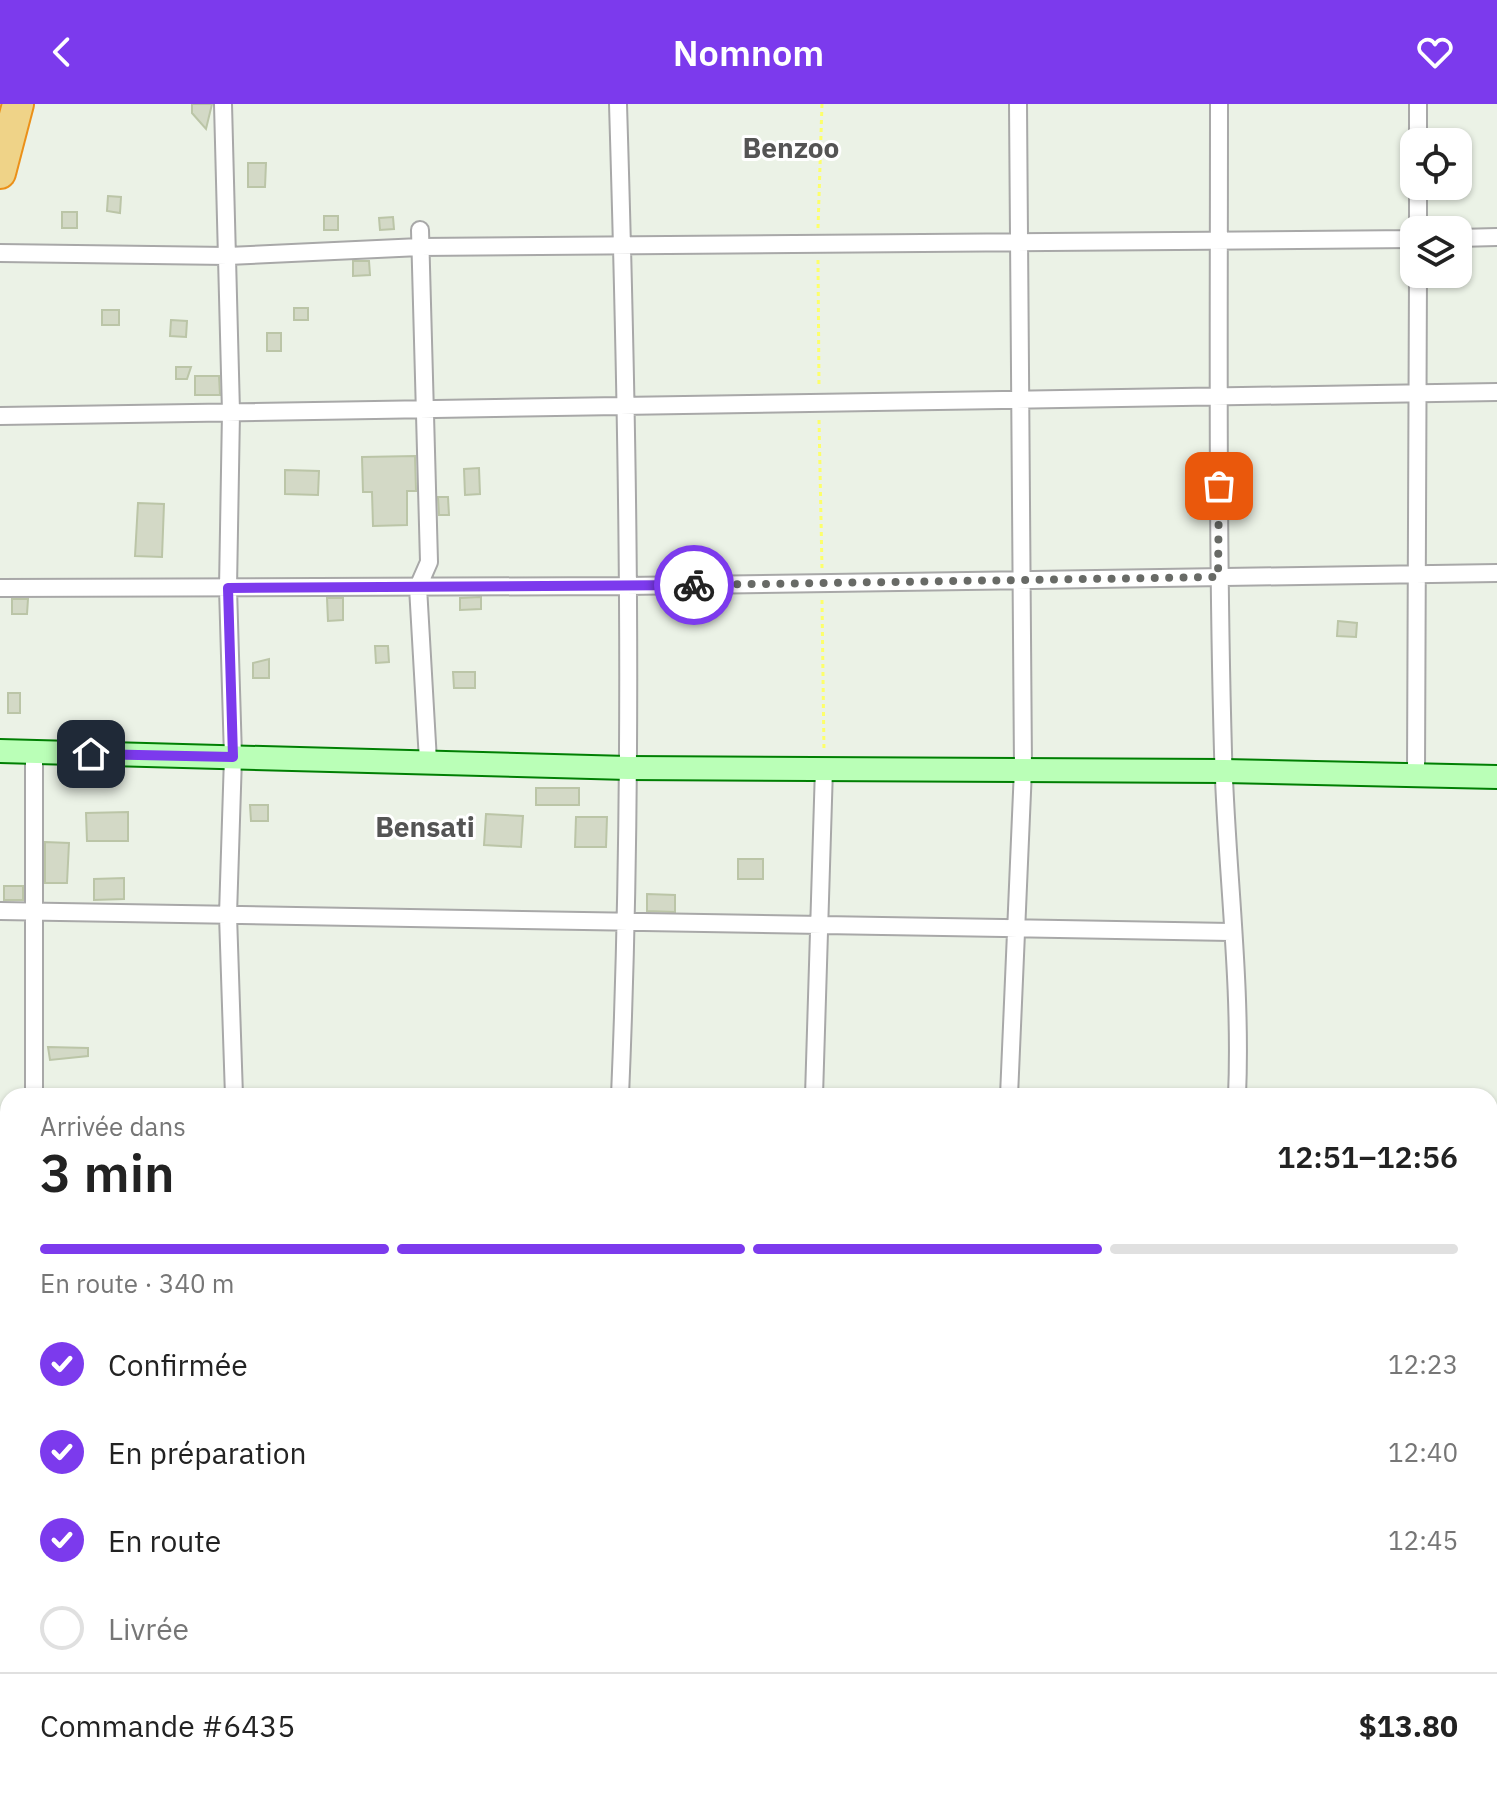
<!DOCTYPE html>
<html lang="fr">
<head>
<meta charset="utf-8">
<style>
	body { margin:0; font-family:"IBM Plex Sans",sans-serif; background:#f2f2f2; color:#222; height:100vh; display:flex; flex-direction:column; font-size:30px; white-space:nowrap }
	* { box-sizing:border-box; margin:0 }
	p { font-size:26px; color:#767676 }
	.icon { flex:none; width:44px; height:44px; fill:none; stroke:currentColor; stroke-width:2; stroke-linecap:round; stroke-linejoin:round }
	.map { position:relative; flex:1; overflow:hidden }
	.details { position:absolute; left:0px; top:984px; width:1498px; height:706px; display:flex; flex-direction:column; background:#fff; border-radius:24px 24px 0 0; box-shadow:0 2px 6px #0004 }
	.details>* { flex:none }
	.buttons { position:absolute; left:1400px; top:24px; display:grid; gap:16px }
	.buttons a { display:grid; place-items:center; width:72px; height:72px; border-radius:16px; background:#fff; box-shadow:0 2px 6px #0004; font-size:40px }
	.pin { position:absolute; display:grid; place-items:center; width:68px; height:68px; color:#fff; margin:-34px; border-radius:16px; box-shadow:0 4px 12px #0006 }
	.courier { position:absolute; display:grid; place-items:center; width:80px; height:80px; margin:-40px; border:6px solid #7c3aed; border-radius:50%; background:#fff; color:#222; box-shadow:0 2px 10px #0007 }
	.head em { font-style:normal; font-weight:600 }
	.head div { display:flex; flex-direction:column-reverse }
	.head { display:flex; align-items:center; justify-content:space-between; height:136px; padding:0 40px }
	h1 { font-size:52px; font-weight:600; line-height:60px }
	.bar { display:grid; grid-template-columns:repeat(4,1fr); gap:12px 8px; align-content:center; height:96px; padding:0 40px }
	.bar i { height:10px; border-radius:6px; background:#e0e0e0 }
	.bar .selected { background:#7c3aed }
	.bar p { grid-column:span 4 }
	.line { display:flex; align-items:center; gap:20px; padding:0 40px; border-top:2px solid #e0e0e0 }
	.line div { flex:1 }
	ol { padding:0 40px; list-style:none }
	li { display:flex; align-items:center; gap:24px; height:88px }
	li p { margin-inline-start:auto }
	li .icon { padding:8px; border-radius:50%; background:#7c3aed; color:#fff; stroke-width:4 }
	li:last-child { color:#767676 }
	li i { width:44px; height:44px; border:4px solid #e0e0e0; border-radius:50% }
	header { display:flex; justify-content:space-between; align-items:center; height:104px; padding:0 40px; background:#7c3aed; color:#fff; font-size:36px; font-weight:600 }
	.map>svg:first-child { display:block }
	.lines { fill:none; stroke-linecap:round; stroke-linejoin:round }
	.stream { stroke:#aca3e3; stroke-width:5 }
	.building { fill:#d3d9c6; stroke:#bbc5a7; stroke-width:2 }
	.street-casing { stroke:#a8a8a8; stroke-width:20 }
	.secondary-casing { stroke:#007f03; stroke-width:26 }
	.highway-casing { stroke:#eb9018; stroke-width:34 }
	.path { stroke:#fdff6a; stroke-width:3; stroke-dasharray:4 4; stroke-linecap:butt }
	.street { stroke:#fff; stroke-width:16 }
	.secondary { stroke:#baffb7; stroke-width:22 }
	.highway { stroke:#efd388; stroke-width:30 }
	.done { stroke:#686a66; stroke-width:8; stroke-dasharray:0 14.4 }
	.route { stroke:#7c3aed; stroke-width:10 }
	.labels { text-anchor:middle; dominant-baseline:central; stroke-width:6; stroke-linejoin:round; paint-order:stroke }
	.quarter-label { font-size:28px; font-weight:bold; fill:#545454; stroke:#fff }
</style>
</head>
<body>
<header><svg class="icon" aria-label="back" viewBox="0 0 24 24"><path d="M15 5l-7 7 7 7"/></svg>Nomnom<svg class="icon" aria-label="heart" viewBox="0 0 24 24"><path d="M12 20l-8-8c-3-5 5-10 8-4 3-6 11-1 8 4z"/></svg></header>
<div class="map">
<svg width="1497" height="1689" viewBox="0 0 1497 1689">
	<rect width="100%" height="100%" fill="#ebf2e6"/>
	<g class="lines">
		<path class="stream" d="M1490,1157l7,-7
			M1107,1689l4,-7"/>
	</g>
	<path class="building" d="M192,0h20l-6,25 -14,-16z
		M248,59h18l-1,24h-17z
		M108,92l13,1 -1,16 -13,-2z
		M62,108h15v16h-15z
		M324,112h14v14h-14z
		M393,113l1,12 -14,1 -1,-12z
		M353,157h16l1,14 -17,1z
		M294,204h14v12h-14z
		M102,206h17v15h-17z
		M171,216l16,1 -1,16 -16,-1z
		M267,229h14v18h-14z
		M176,263h15l-4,12h-11z
		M195,272h24l1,19h-25z
		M415,352l1,35h-9v34l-34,1 -1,-34h-9l-1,-35z
		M479,364l1,26 -15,1 -1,-26z
		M285,366l34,1 -1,24 -33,-1z
		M438,393h10l1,18h-10z
		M138,399l26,1 -2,53 -27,-1z
		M481,493v12l-21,1v-12z
		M327,494h16v22l-15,1z
		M12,495h16l-1,15h-15z
		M1338,517l19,2 -1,14 -19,-1z
		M375,542h13l1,16 -13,1z
		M269,555v19h-16v-15z
		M453,568h22v16h-21z
		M8,589h12v20h-12z
		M536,684h43v17h-43z
		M250,701h18v16h-17z
		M128,708v29h-41l-1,-28z
		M486,710l37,2 -2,31 -37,-2z
		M576,713h31l-1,30h-31z
		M45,738l24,1 -2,40h-22z
		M738,755h25v20h-25z
		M124,774v21l-30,1v-21z
		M4,782h19v14h-19z
		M647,790l28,1v17l-28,-1z
		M48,943l40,1v8l-38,4z"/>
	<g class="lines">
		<defs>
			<path id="street" d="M223,0l8,308 -3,176 5,169 -5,158 6,181
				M618,0c10,331 16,662 2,992
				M1219,0c0,216 -2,432 4,648 3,114 19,230 14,344
				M1418,0v38
				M1418,82v44
				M420,126l9,332 -11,25 10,174
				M1458,134l39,-1
				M0,149l228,3 192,-9 994,-8
				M0,312l1497,-24
				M0,484l627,-2 870,-13
				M1416,670l2,-500
				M0,807l1231,21
				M34,992v-343
				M814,992l10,-328
				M1009,992l14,-327 -5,-665
				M0,1082l8,-1
				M0,1266l8,2
				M772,1689l1,-7"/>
			<path id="secondary" d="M0,647l628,17 596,3 273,6"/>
			<path id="highway" d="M0,69l18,-69"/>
		</defs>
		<use href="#street" class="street-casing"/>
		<use href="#secondary" class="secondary-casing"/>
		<use href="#highway" class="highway-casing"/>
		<path class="path" d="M818,124l4,-124
			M818,156l1,128
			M819,316l3,148
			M822,496l2,152"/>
		<use href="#street" class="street"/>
		<use href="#secondary" class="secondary"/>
		<use href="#highway" class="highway"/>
	</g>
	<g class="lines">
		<path class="done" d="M694,481l524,-8 1,-91"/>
		<path class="route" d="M91,650l142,3 -5,-169 466,-3"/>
	</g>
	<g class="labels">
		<g class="quarter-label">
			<text x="791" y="43">Benzoo</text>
			<text x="425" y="722">Bensati</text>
		</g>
	</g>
</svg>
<div class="buttons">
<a><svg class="icon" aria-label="locate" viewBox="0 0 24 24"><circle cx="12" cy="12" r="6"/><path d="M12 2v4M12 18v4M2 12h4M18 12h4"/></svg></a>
<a><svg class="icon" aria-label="layers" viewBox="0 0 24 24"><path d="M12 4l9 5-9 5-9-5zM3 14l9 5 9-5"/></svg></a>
</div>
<div class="pin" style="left:1219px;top:382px;background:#ea580c"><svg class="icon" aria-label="bag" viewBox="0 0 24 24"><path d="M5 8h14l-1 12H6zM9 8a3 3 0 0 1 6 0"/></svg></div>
<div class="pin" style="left:91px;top:650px;background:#1f2937"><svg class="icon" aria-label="home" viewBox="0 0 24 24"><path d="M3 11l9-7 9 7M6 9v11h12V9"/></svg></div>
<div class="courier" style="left:694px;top:481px"><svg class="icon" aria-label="bike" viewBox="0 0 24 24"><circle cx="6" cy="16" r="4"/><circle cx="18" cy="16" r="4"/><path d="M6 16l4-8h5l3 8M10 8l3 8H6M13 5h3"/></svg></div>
<section class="details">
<div class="head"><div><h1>3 min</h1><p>Arrivée dans</p></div><em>12:51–12:56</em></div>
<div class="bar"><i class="selected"></i><i class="selected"></i><i class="selected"></i><i></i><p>En route · 340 m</p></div>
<ol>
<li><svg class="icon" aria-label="check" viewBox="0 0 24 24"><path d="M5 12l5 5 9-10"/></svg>Confirmée<p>12:23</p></li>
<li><svg class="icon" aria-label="check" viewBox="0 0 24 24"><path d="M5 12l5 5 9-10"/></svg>En préparation<p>12:40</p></li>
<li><svg class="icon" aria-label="check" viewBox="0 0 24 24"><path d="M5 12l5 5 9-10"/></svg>En route<p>12:45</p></li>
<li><i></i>Livrée</li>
</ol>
<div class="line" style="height:104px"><div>Commande #6435</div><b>$13.80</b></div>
</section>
</div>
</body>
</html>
